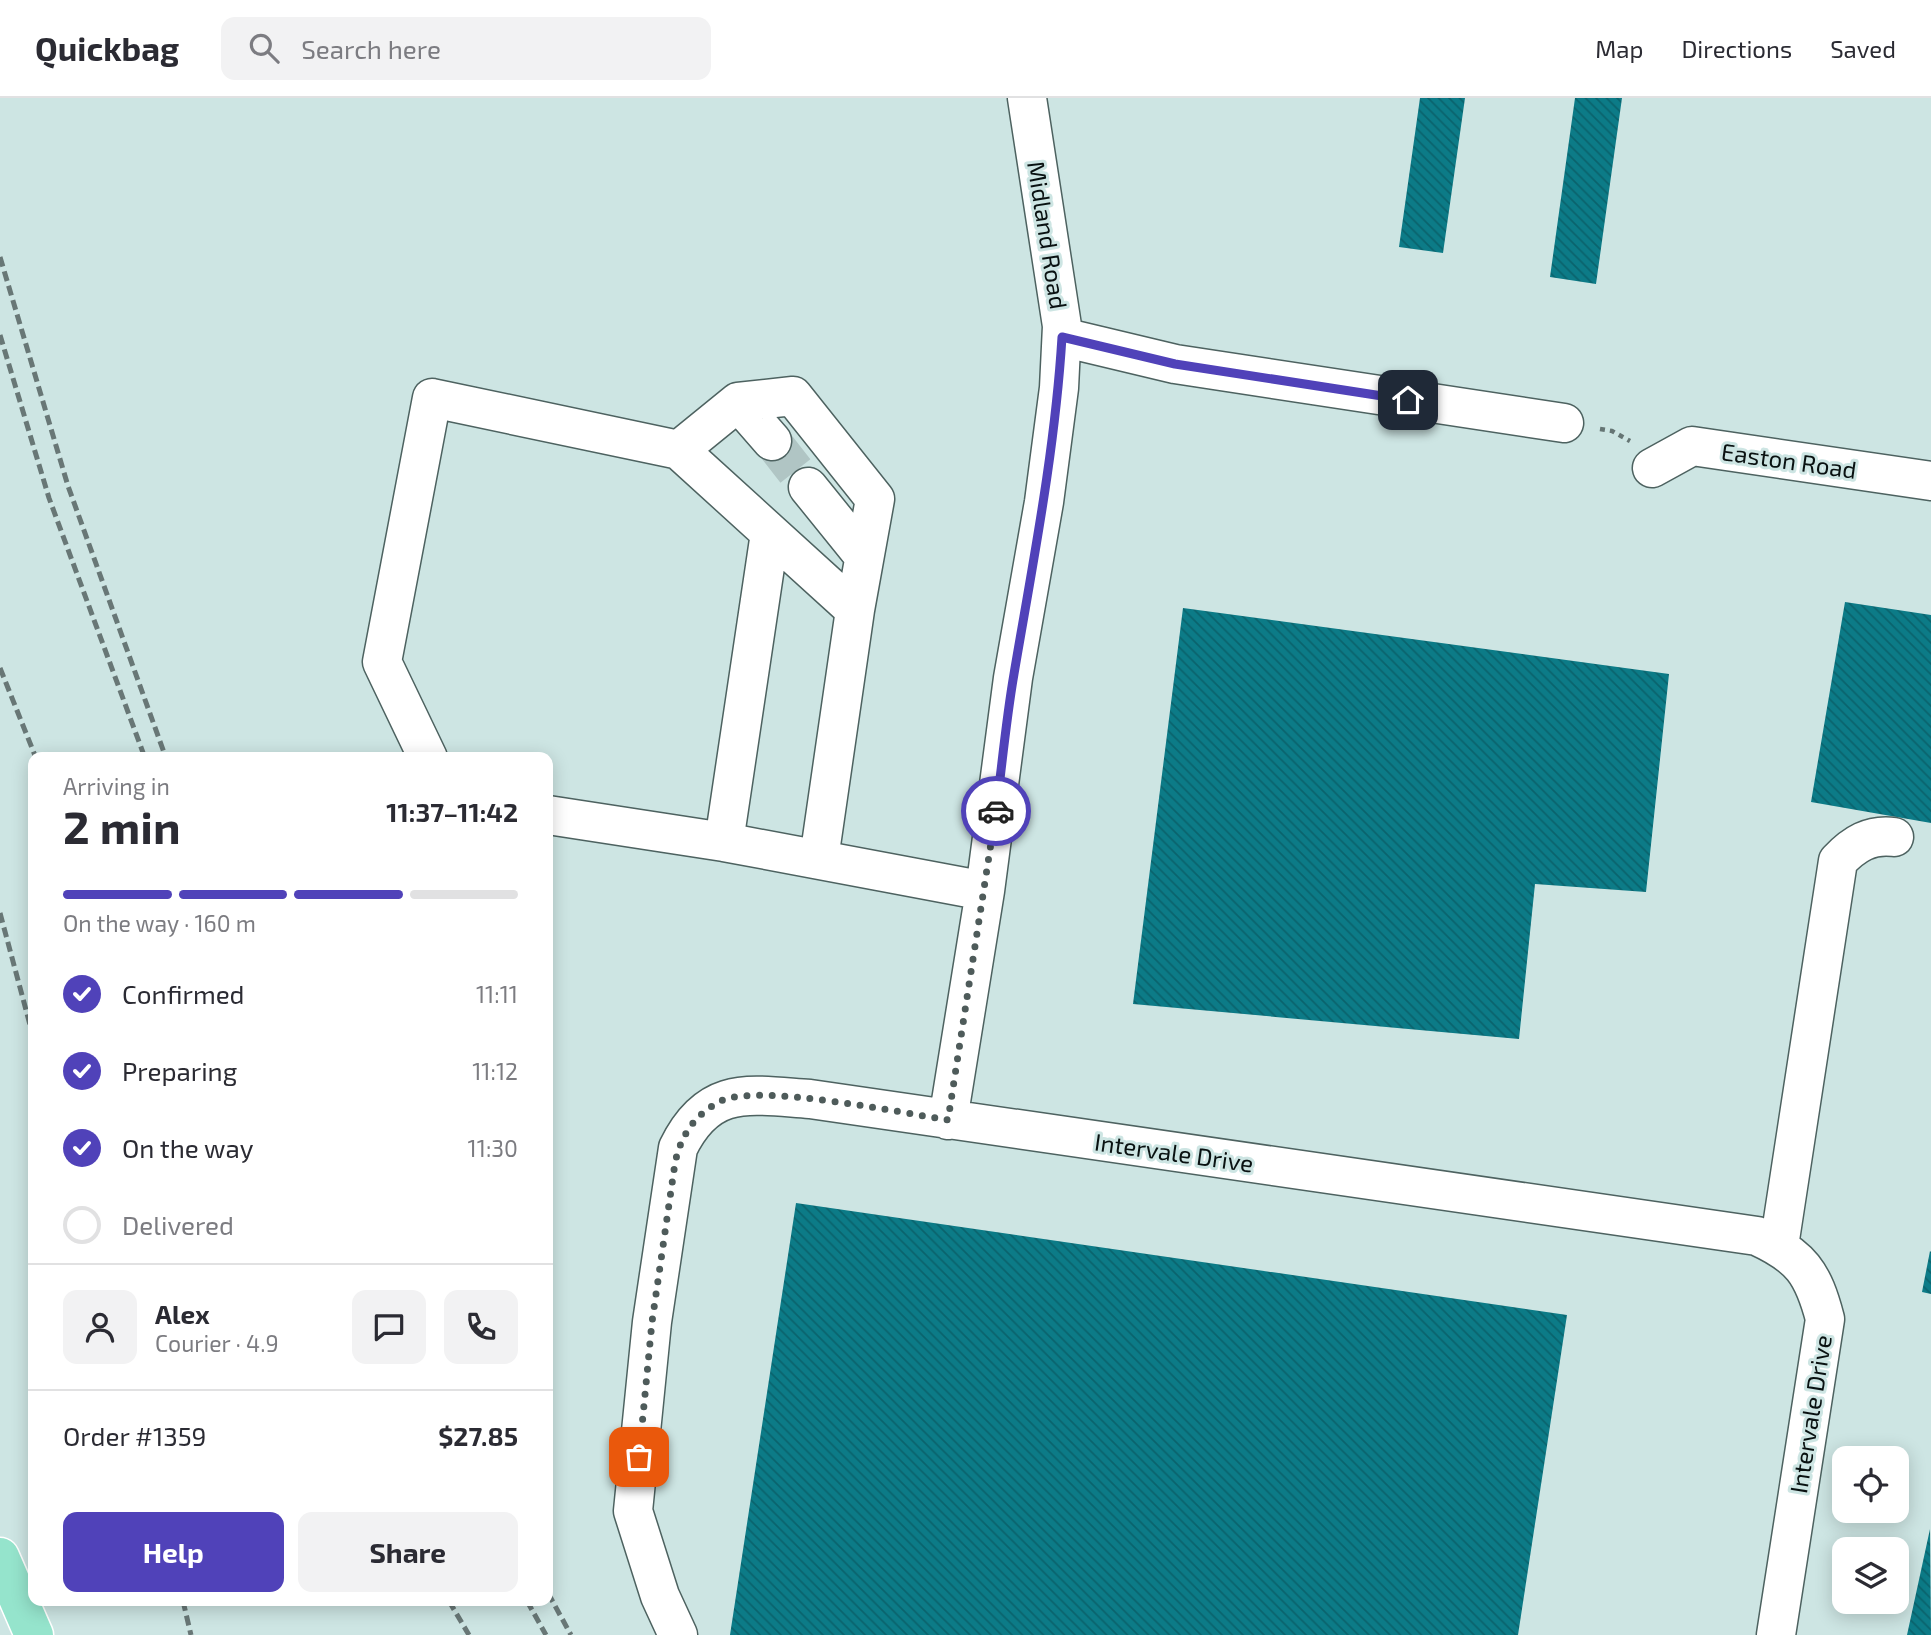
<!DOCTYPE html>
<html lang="en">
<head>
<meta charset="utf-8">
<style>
	body { margin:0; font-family:"Exo 2",sans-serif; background:#f2f2f3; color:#2b2b33; height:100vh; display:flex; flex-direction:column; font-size:26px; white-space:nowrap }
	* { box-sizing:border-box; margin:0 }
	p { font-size:23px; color:#7c7c81 }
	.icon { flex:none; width:38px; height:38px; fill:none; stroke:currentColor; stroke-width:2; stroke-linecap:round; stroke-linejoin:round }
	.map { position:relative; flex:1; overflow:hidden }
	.drawer { position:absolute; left:28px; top:654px; width:525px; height:854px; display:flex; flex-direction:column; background:#fff; border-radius:14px; box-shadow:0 4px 18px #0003 }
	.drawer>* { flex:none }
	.buttons { position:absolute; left:1832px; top:1348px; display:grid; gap:14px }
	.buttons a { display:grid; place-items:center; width:77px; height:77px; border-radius:14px; background:#fff; box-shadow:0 4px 18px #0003; font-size:35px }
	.pin { position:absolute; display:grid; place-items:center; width:60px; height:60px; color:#fff; margin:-30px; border-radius:14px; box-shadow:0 4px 10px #0006 }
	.courier { position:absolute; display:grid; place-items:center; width:70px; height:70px; margin:-35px; border:5px solid #5042b9; border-radius:50%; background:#fff; color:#222; box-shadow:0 2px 9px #0007 }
	.summary em { font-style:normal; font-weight:700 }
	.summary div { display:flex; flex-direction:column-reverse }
	.summary { display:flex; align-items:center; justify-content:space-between; height:119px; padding:0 35px }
	h1 { font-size:46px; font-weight:700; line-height:52px }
	.bar { display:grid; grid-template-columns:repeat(4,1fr); gap:10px 7px; align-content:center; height:84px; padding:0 35px }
	.bar i { height:9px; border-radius:5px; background:#e1e1e2 }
	.bar .on { background:#5042b9 }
	.bar p { grid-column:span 4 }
	.line { display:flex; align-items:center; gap:18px; padding:0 35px; border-top:2px solid #e1e1e2 }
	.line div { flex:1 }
	.round { display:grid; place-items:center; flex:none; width:74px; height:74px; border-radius:14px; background:#f2f2f3 }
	ol { padding:0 35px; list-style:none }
	li { display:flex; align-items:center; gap:21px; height:77px }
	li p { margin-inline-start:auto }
	li .icon { padding:7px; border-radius:50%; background:#5042b9; color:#fff; stroke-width:4 }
	li:last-child { color:#7c7c81 }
	li i { width:38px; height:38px; border:4px solid #e1e1e2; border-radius:50% }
	.primary-button { display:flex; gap:14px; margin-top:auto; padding:14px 35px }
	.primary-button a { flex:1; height:80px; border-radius:14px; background:#5042b9; color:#fff; font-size:28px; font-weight:700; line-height:80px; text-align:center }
	.primary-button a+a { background:#f2f2f3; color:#2b2b33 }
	header { display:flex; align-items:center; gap:42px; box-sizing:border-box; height:98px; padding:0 35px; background:#fff; border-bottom:2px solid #e1e1e2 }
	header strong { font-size:33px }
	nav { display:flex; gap:38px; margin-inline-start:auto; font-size:24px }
	.search { width:490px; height:63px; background:#f2f2f3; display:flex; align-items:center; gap:18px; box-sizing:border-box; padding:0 24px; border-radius:14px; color:#7c7c81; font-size:26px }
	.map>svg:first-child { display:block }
	.building { fill:url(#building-back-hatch) }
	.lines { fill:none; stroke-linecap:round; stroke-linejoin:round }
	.minor-tunnel { stroke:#b0c5c4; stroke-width:38; stroke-dasharray:38 19; stroke-linecap:butt }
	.minor-casing { stroke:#4d6260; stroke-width:41 }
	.major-casing { stroke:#fff; stroke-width:41 }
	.path { stroke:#657574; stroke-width:4.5; stroke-dasharray:5 5; stroke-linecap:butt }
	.minor { stroke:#fff; stroke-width:38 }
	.major { stroke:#95e4cc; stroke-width:38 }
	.rail { stroke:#687776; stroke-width:5; stroke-dasharray:10 5; stroke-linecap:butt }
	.done { stroke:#4e5b5a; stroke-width:7; stroke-dasharray:0 12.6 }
	.route { stroke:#5042b9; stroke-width:9 }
	.labels { text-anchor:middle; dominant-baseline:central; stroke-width:6; stroke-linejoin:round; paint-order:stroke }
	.street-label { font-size:24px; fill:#091111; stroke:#cde5e3 }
</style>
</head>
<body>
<header>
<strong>Quickbag</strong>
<div class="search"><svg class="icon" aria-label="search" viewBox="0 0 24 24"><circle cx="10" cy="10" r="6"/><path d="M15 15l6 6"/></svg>Search here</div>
<nav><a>Map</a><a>Directions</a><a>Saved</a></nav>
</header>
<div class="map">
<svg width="1931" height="1537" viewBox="0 0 1931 1537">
	<defs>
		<pattern id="building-back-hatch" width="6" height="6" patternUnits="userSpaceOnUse" patternTransform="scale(1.75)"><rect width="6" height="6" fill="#0c7b87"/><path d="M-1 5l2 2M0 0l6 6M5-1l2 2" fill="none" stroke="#0a636d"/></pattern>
	</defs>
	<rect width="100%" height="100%" fill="#cde5e3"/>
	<path class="building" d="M1420,0h45l-22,155 -44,-6z
		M1575,0h47l-26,186 -46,-7z
		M1845,504l86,13v208l-120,-21z
		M1183,510l486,66 -23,218 -111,-8 -16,155 -386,-35z
		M796,1105l771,112 -49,320h-788z
		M1930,1153l1,1v42l-9,-2z
		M1930,1431l1,106h-24z"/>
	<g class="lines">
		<path class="minor-tunnel" d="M772,343l36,46"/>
		<defs>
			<path id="minor" d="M1062,239l113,27 389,59
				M738,304l34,39
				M679,352l59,-48 55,-6 82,103 -20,111 -36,249
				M1652,370l40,-22 239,35
				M808,389l55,68
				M428,660l-46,-96 50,-264 247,52 176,160
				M548,717l176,27 261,49
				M724,744l46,-309
				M948,1022l37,-229 28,-213 31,-176 15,-114 3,-62 -35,-228
				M1779,1148l59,-385c16,-17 32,-27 56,-24
				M678,1537l-18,-39 -27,-85 19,-189 26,-174c31,-64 72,-53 132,-49l947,137c44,20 56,37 68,83l-49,316"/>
			<path id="major" d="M0,1459l34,78"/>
		</defs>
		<use href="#minor" class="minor-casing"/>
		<use href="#major" class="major-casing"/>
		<path class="path" d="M1600,331l12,2 18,10"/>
		<use href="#minor" class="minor"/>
		<use href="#major" class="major"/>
		<path class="rail" d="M0,159l68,229 98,272
			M0,237l49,163 96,260
			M0,570l36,90
			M0,815l33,123
			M548,1495l23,42
			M183,1503l8,34
			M449,1503l20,34
			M527,1503l19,34"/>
	</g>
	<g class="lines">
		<path class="done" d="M639,1359l13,-135 23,-159c6,-28 20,-49 46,-62 36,-18 182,12 227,19l48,-309"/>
		<path class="route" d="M996,713c6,-45 10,-91 18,-137 19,-112 41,-223 48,-337l113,27 233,36"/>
	</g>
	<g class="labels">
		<g class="street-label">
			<text transform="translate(1048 137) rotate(81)">Midland Road</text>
			<text transform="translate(1789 362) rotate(8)">Easton Road</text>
			<text transform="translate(1174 1054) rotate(8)">Intervale Drive</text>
			<text transform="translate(1810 1316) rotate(-81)">Intervale Drive</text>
		</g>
	</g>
</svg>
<div class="buttons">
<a><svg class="icon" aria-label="locate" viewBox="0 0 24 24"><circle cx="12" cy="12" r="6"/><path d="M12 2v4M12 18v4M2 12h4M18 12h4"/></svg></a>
<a><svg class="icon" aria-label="layers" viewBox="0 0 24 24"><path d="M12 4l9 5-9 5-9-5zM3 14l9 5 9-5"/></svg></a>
</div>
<div class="pin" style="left:639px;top:1359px;background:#ea580c"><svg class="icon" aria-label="bag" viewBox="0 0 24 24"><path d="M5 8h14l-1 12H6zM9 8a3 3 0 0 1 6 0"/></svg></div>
<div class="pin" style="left:1408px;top:302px;background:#1f2937"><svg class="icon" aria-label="home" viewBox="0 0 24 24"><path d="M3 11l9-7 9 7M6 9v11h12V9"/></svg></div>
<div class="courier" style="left:996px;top:713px"><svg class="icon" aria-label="car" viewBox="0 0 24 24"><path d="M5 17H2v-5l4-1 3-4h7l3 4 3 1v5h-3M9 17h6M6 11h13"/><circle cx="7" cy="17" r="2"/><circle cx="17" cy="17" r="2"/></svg></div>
<section class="drawer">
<div class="summary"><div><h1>2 min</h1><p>Arriving in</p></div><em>11:37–11:42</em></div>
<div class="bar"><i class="on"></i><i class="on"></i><i class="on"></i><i></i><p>On the way · 160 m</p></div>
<ol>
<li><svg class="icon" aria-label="check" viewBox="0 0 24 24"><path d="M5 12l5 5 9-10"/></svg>Confirmed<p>11:11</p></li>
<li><svg class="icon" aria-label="check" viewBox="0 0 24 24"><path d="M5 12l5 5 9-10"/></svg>Preparing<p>11:12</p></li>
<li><svg class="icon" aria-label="check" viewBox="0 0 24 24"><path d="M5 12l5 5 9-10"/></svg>On the way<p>11:30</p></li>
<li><i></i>Delivered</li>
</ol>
<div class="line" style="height:126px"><a class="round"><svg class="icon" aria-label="person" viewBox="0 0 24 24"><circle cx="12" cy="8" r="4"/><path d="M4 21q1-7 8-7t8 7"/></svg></a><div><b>Alex</b><p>Courier · 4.9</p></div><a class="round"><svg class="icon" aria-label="chat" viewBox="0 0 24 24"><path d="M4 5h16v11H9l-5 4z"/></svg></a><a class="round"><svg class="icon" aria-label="phone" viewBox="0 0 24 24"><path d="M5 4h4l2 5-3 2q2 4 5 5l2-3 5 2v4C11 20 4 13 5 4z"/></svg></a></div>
<div class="line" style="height:91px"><div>Order #1359</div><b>$27.85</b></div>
<div class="primary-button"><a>Help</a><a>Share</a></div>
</section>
</div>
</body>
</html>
